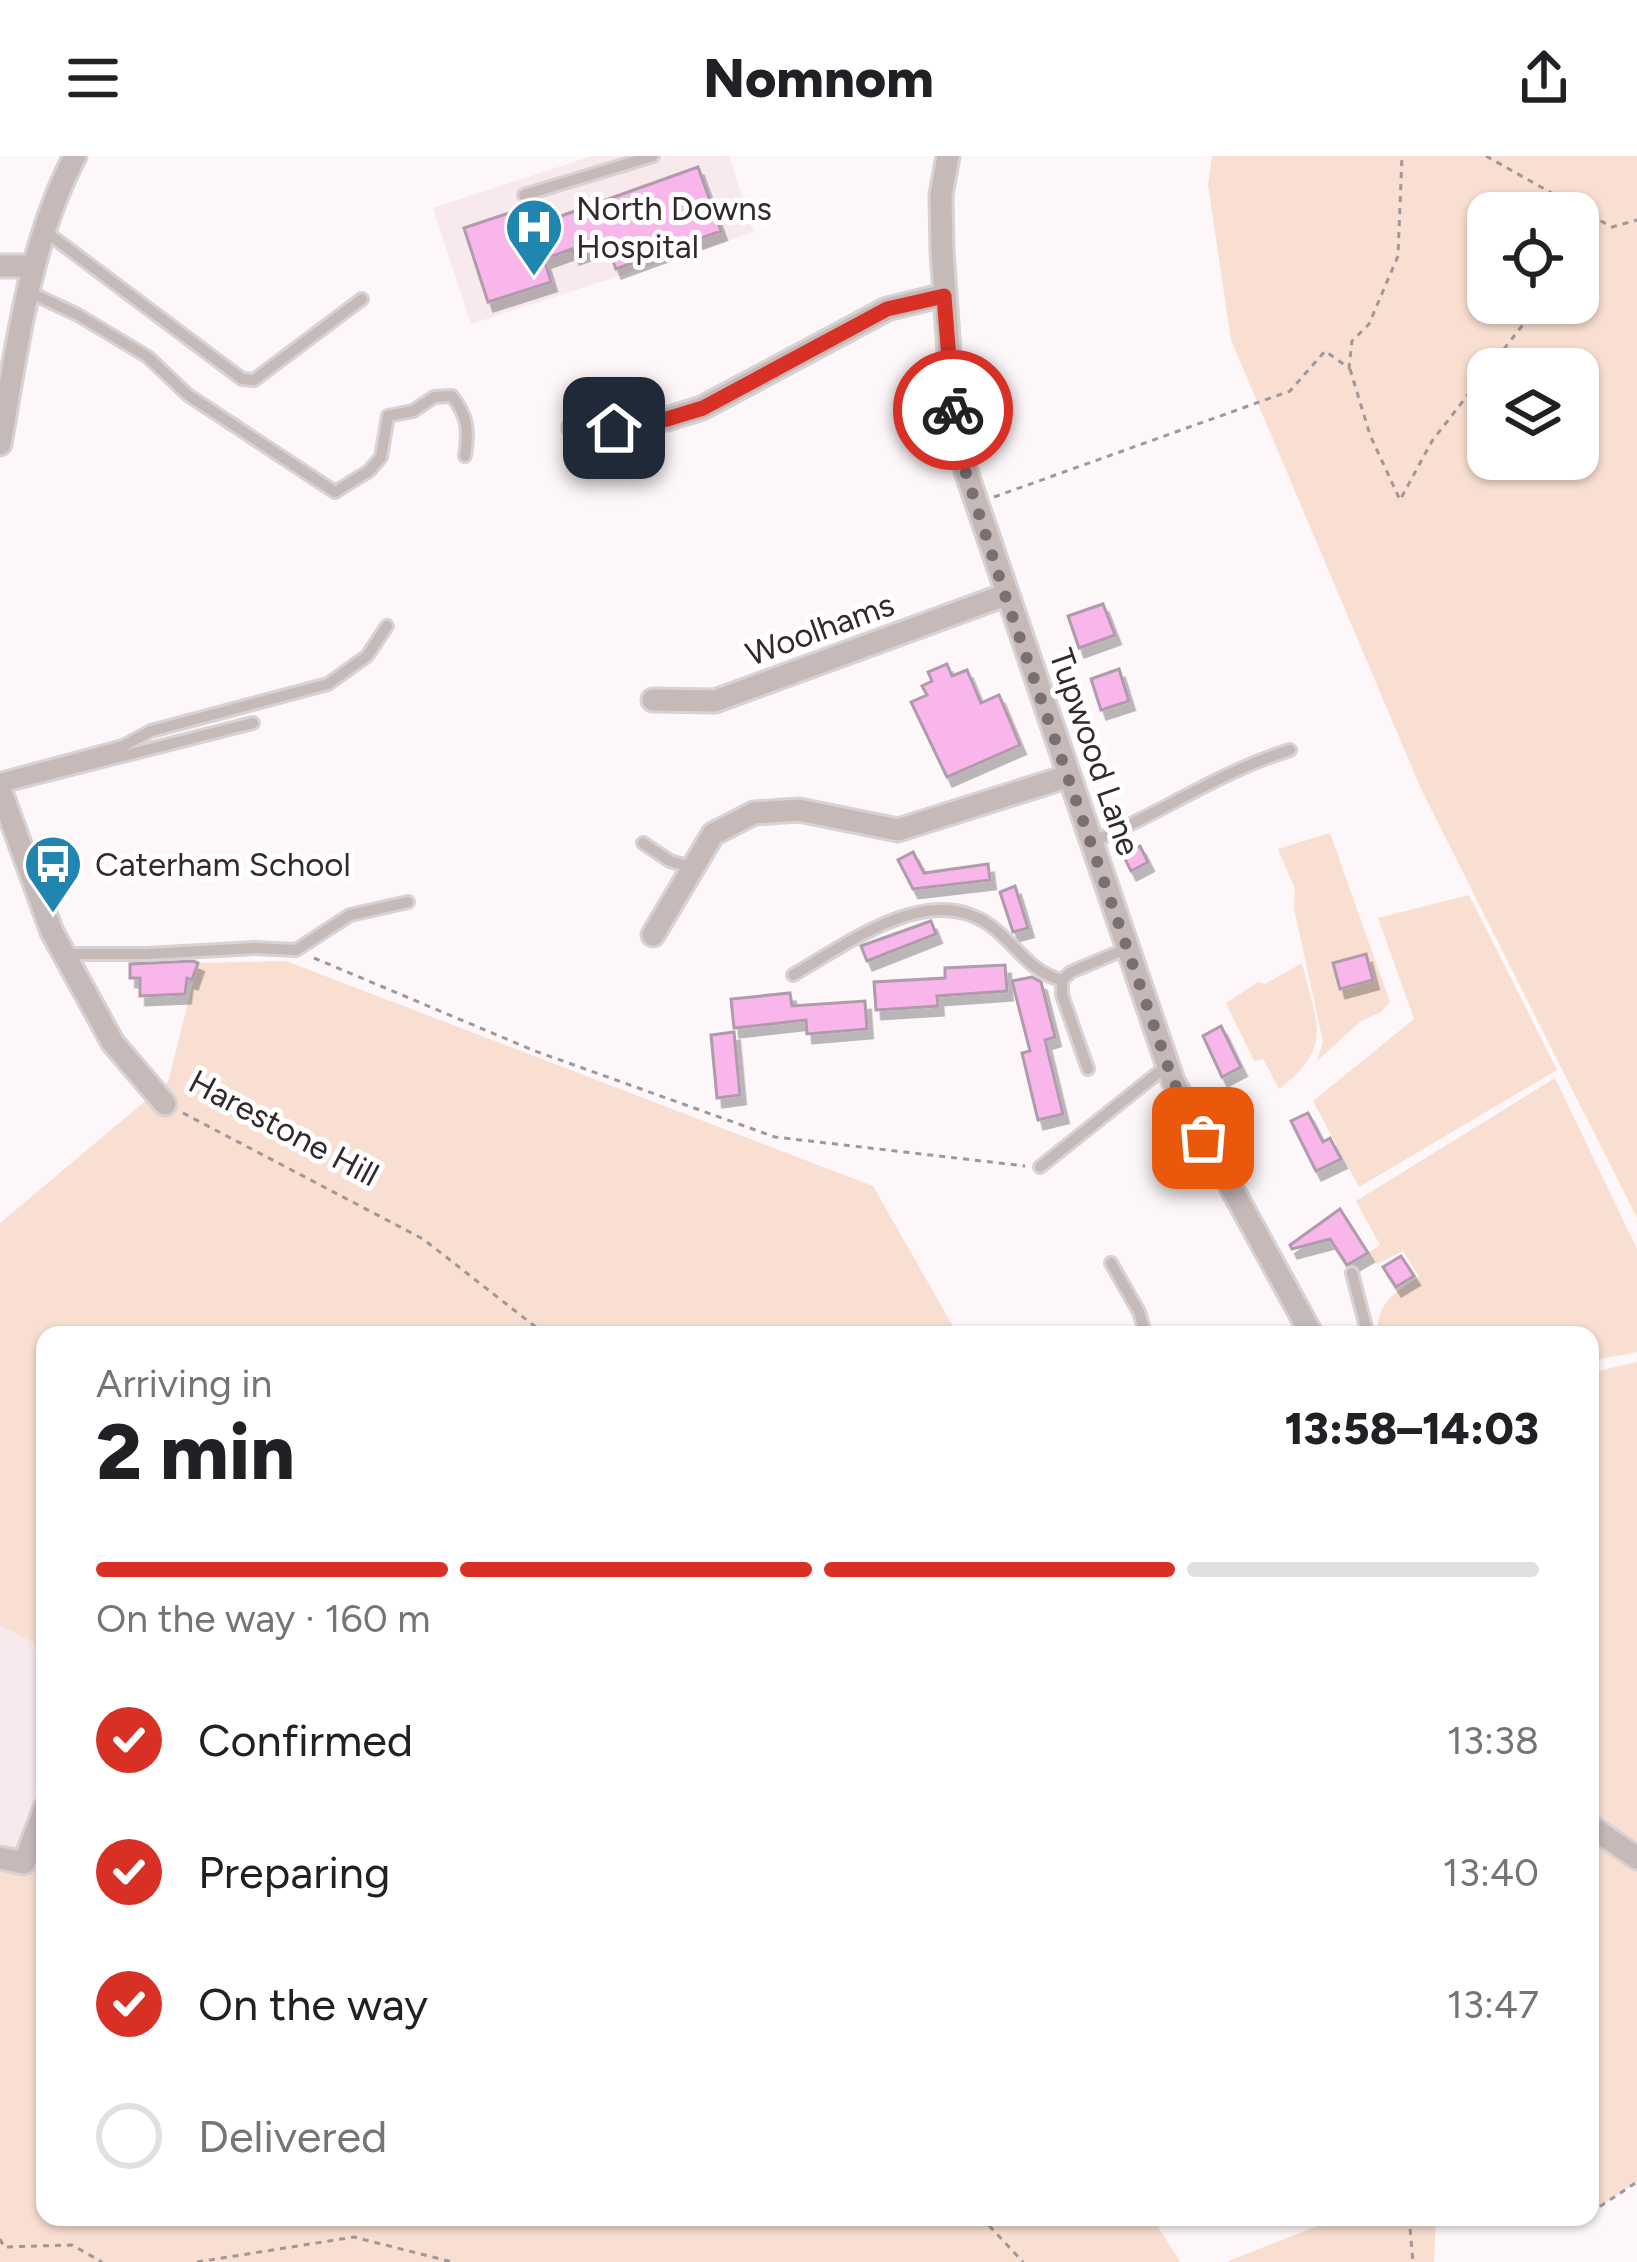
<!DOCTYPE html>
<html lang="en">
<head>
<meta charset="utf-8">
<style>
	body { margin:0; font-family:Figtree,sans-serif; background:#f2f2f2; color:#202124; height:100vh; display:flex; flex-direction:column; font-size:45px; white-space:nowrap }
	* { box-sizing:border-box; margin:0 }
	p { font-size:39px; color:#757577 }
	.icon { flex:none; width:66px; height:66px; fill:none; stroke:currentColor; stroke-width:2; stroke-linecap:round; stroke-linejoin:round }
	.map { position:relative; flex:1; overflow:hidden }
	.drawer { position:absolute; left:36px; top:1170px; width:1563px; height:900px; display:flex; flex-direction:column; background:#fff; border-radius:24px; box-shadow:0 3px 9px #0004 }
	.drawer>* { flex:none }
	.buttons { position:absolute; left:1467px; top:36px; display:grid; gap:24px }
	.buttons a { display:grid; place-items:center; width:132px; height:132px; border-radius:24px; background:#fff; box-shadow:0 3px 9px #0004; font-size:60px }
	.pin { position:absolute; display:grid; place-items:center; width:102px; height:102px; color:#fff; margin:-51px; border-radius:24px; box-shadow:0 6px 18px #0006 }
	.courier { position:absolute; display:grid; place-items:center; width:120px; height:120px; margin:-60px; border:9px solid #d93025; border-radius:50%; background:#fff; color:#222; box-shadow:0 3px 15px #0007 }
	.headline em { font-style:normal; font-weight:800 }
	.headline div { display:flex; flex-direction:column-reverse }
	.headline { display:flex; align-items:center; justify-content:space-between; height:204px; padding:0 60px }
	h1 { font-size:78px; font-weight:800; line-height:90px }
	.bar { display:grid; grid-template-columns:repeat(4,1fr); gap:18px 12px; align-content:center; height:144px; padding:0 60px }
	.bar i { height:15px; border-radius:9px; background:#e0e0e0 }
	.bar .selected { background:#d93025 }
	.bar p { grid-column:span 4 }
	ol { padding:0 60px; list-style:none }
	li { display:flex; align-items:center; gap:36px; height:132px }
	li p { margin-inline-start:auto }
	li .icon { padding:12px; border-radius:50%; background:#d93025; color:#fff; stroke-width:4 }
	li:last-child { color:#757577 }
	li i { width:66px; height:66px; border:6px solid #e0e0e0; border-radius:50% }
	header { display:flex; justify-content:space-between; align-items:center; height:156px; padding:0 60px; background:#fff; font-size:54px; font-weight:800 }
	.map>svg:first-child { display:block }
	.built { fill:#f8e9ed }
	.green { fill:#f8dfd1; fill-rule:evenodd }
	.building { fill:#f9b6eb; stroke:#af9bab; stroke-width:3; filter:url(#shadow) }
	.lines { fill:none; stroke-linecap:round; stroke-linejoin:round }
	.service-casing { stroke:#d9d2d4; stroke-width:16 }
	.minor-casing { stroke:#d9d2d4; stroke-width:27 }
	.path { stroke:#a0979a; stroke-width:3; stroke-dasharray:6 6; stroke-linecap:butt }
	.service { stroke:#c6bab8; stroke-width:10 }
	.minor { stroke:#c6bab8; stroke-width:21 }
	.done { stroke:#7a7073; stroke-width:12; stroke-dasharray:0 21.6 }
	.route { stroke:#d93025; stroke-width:15 }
	.labels { text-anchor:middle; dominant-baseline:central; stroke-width:10; stroke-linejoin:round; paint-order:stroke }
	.poi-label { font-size:33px; fill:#33282b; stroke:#fff; text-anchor:start }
	.street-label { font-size:33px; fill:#33282b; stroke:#fff }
</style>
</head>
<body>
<header><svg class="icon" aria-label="menu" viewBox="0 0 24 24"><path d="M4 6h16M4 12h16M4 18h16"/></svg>Nomnom<svg class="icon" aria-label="share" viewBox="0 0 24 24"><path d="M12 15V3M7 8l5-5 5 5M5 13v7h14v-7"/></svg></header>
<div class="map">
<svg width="1637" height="2106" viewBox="0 0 1637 2106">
	<defs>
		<filter id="shadow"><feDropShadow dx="5.5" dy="9" stdDeviation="0" flood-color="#0004"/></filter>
	</defs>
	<rect width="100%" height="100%" fill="#fdf7f9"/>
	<path class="built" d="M592,0h137l25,76 -283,92 -38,-116z
		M0,1469l45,24v219l-45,-15z"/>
	<path class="green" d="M1212,0h425v1062l-216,-429 -190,-449 -23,-155zM1488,57h90v90h-90zM1488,213h90v90h-90z
		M1330,677l60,169 -9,10 -20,9 -44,40 6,-19 -29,-134 1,-19 -17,-40zM1366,798l7,25 -33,9 -6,-25z
		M1469,739l88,175 -198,117 -46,-86 101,-82 -36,-101z
		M286,805l587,225 85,149h-913v314l-45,-24v-402l168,-141 30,-119z
		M1302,807c14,61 33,83 -23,126l-16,-30 -9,2 -28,-58 32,-21 7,2z
		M1555,922l82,171v103l-47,9v-26h-212c-3,-33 18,-42 41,-59l-16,-25 -26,13 -9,-11 12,-8 -24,-44z
		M1637,1206v820l-47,31v-840z
		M0,1699l45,13v349h1107l28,45h-1180z
		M1340,2061h96l-2,45h-208z"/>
	<path class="building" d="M698,11l23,64 -105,38 -6,-16 -13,-6 -23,8 -2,-6 -28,10 7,23 -63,20 -24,-74 63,-21 6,19z
		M1103,448l12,31 -36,13 -11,-32z
		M947,508l5,12 15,-6 14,33 18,-8 21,50 -73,32 -36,-75 16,-7 -5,-9 10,-5 -4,-9z
		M1119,513l10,32 -28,9 -10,-31z
		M1140,690l8,16 -17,9 -8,-16z
		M913,696l11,21 64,-9 2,16 -77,9 -15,-29z
		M1015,730l13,42 -15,4 -13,-40z
		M931,765l5,13 -69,27 -6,-15z
		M1366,798l7,26 -33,9 -7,-26z
		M193,805l5,2 -6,17 -5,-2 -2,16 -45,2v-18h-10v-14z
		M1005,809l2,26 -70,5 1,10 -62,4 -2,-28 71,-4v-10z
		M1032,821l9,5 14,55 -10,3 18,74 -25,6 -16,-67 8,-2 -18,-70z
		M790,837l2,13 73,-5 2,28 -60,5 -1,-14 -72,8 -3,-29z
		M1221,870l20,41 -19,10 -19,-41z
		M734,876l6,63 -23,3 -6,-63z
		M1308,957l15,29 7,-4 11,21 -25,12 -25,-50z
		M1340,1053l28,44 -21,12 -17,-26 -38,10 -2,-4z
		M1401,1100l13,20 -18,11 -13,-20z"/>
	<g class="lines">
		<defs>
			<path id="service" d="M524,39l129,-39
				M46,76l196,147 12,1 108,-81
				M29,136l49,23 70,42 40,38 147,97 34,-21 12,-14 7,-41 25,-5 21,-14 18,-1c16,21 17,34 13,60
				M0,623l123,-33 28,-15 177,-47 39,-28 20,-30
				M0,631l253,-64
				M1092,686c68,-28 127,-70 198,-92
				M643,687l27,18 23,7
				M67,798h80l108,-6 41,2 54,-35 58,-13
				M793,819c58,-33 141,-98 203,-45 23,19 36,43 66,50
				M1088,913l-26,-74v-15l9,-8 57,-24
				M1040,1011l128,-102
				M1111,1107l28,49 7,23
				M1352,1117l16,62"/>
			<path id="minor" d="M948,0l-7,39 1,56 13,188 218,642 139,254
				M0,110h34
				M574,272h40l53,-9 35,-11 185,-99 57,-14
				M0,288c17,-96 29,-200 75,-288
				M653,544l62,1 290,-106
				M0,633l52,143 61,111 52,61
				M653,779l60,-101 41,-21 45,-3 99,20 171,-54
				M1590,1670l47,32
				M0,1702l24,5 21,-55"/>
		</defs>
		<use href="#service" class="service-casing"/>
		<use href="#minor" class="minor-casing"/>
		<path class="path" d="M1486,0l103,58 7,30 -18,19
			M1590,59l22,12 25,-7
			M1489,212l51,-65
			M1350,213l20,66 30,65 32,-59 56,-72
			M994,341l296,-106 35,-40 24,17 3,-27 17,-17 29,-68 4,-100
			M314,802l221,93 240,86 250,29
			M183,957l240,126 123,96
			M1590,2057l47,-31
			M981,2061l42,45
			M1409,2061l4,45
			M1527,2061h13
			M0,2083l4,8 68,-2 30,17
			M197,2106l157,-25 98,25"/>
		<use href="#service" class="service"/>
		<use href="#minor" class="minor"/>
	</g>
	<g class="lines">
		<path class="done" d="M953,254l2,29 50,156 168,486 30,57"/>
		<path class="route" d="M614,272l53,-9 36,-11 184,-99 57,-13 9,114"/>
	</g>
	<defs>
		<symbol id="hospital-pin" viewBox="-11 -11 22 30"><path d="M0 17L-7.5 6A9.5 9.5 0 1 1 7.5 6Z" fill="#2085af" stroke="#fff"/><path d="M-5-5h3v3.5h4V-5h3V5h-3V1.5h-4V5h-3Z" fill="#fff"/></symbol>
		<symbol id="bus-pin" viewBox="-11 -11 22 30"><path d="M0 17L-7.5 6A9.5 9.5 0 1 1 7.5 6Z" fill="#2085af" stroke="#fff"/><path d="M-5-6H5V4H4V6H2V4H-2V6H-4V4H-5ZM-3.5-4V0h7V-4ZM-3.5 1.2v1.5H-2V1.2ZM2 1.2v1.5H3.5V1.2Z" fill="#fff"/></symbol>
	</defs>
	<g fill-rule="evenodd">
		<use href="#hospital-pin" x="501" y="38" width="66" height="90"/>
		<use href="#bus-pin" x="20" y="675" width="66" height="90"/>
	</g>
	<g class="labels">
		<g class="poi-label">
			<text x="576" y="52">North Downs<tspan x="576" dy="38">Hospital</tspan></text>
			<text x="95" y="708">Caterham School</text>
		</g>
		<g class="street-label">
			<text transform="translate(820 473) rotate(-20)">Woolhams</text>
			<text transform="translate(1095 596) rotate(71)">Tupwood Lane</text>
			<text transform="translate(284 972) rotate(28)">Harestone Hill</text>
		</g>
	</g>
</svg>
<div class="buttons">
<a><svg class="icon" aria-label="locate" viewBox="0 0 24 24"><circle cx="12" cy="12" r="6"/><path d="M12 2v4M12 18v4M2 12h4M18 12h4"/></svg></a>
<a><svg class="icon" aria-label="layers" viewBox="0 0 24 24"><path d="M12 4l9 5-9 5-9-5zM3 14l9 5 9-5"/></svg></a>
</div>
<div class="pin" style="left:1203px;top:982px;background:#ea580c"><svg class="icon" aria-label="bag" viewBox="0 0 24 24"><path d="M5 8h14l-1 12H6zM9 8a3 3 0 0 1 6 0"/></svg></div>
<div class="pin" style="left:614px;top:272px;background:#1f2937"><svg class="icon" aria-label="home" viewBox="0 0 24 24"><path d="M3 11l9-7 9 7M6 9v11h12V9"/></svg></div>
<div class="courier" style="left:953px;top:254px"><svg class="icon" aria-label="bike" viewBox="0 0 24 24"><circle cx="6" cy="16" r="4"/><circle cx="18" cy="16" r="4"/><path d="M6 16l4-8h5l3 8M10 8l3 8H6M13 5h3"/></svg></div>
<section class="drawer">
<div class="headline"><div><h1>2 min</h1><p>Arriving in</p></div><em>13:58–14:03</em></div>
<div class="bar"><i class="selected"></i><i class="selected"></i><i class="selected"></i><i></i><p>On the way · 160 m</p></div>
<ol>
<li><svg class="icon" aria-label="check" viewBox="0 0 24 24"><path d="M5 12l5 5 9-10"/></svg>Confirmed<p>13:38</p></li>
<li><svg class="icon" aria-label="check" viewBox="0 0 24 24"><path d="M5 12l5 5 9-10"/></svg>Preparing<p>13:40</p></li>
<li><svg class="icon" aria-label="check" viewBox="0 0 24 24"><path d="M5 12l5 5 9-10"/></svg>On the way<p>13:47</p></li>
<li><i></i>Delivered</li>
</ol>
</section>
</div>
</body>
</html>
